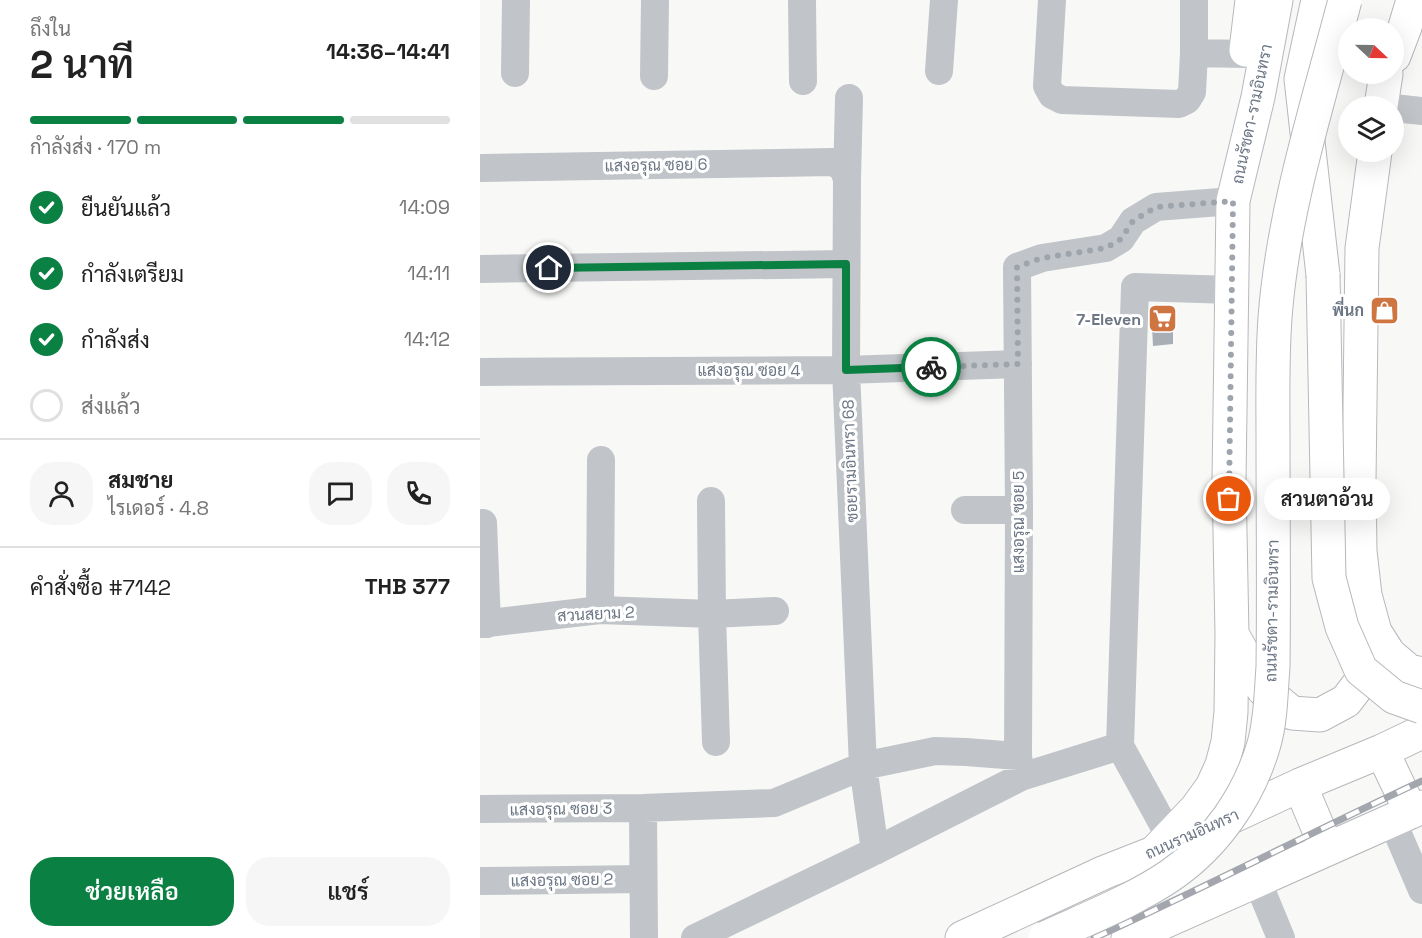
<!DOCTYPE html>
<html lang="th">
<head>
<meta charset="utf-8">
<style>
	body { margin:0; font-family:"Space Grotesk",Sarabun,sans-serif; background:#f6f6f6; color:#222; height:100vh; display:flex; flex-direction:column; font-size:22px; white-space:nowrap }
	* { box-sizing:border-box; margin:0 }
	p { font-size:20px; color:#767676 }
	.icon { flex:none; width:33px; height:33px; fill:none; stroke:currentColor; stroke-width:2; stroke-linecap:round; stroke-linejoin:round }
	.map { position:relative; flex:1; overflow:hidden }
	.side { display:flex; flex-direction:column; background:#fff; width:480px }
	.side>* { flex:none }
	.needle { width:39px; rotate:112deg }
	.controls { position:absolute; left:858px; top:18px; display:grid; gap:12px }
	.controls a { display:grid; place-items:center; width:66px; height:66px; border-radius:50%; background:#fff; box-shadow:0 6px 24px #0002; font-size:30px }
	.pin { position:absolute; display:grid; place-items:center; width:51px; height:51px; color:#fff; margin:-26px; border:3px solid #fff; border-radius:50%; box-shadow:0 2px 6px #0007 }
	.courier { position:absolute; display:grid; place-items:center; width:60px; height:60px; margin:-30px; border:4px solid #0b8043; border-radius:50%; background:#fff; color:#222; box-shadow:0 2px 8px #0007 }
	.bubble { position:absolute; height:42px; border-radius:21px; background:#fff; box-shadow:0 6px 24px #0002; font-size:20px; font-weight:600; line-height:42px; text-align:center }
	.head em { font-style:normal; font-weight:600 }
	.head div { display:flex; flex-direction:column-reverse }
	.head { display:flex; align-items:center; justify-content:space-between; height:102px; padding:0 30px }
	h1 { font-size:39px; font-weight:600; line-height:45px }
	.bar { display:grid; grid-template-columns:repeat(4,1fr); gap:9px 6px; align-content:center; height:72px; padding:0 30px }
	.bar i { height:8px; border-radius:4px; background:#e0e0e0 }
	.bar .current { background:#0b8043 }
	.bar p { grid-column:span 4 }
	.line { display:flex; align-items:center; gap:15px; padding:0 30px; border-top:2px solid #e0e0e0 }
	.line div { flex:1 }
	.round { display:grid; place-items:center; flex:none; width:63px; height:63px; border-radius:24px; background:#f6f6f6 }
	ol { padding:0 30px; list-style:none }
	li { display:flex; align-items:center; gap:18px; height:66px }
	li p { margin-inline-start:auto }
	li .icon { padding:6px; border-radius:50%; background:#0b8043; color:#fff; stroke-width:4 }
	li:last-child { color:#767676 }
	li i { width:33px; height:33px; border:3px solid #e0e0e0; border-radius:50% }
	.primary-button { display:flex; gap:12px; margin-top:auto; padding:12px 30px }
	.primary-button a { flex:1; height:69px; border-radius:24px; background:#0b8043; color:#fff; font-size:24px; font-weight:600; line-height:69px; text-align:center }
	.primary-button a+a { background:#f6f6f6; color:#222 }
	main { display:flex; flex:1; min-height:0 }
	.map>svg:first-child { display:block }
	.building { fill:#a8aeb5 }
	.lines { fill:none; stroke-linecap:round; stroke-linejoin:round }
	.major-casing { stroke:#b5b8bc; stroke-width:35 }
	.highway-casing { stroke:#b5b7bb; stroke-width:35 }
	.minor { stroke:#c1c4c8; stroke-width:28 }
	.major { stroke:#fff; stroke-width:33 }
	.highway { stroke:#fff; stroke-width:33 }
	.rail-casing { stroke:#a3a7ad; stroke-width:7 }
	.rail { stroke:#fff; stroke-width:4.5; stroke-dasharray:14; stroke-linecap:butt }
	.major-bridge-casing { stroke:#b5b8bc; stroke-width:35; stroke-linecap:butt }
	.major-bridge { stroke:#fff; stroke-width:33 }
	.done { stroke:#9da4ac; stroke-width:6; stroke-dasharray:0 10.8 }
	.route { stroke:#0b8043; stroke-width:8 }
	.labels { text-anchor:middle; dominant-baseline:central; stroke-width:6; stroke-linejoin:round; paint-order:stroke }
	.street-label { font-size:16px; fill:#6c7684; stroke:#fff }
	.poi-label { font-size:16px; font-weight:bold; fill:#6c7684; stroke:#fff; text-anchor:end }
</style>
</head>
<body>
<main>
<section class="side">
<div class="head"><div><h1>2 นาที</h1><p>ถึงใน</p></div><em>14:36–14:41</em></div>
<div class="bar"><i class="current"></i><i class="current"></i><i class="current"></i><i></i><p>กำลังส่ง · 170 m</p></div>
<ol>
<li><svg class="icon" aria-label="check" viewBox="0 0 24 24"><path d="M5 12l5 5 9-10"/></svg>ยืนยันแล้ว<p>14:09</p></li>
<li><svg class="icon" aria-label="check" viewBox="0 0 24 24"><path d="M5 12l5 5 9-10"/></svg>กำลังเตรียม<p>14:11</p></li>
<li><svg class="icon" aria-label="check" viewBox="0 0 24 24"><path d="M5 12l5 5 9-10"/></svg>กำลังส่ง<p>14:12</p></li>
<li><i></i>ส่งแล้ว</li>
</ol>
<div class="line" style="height:108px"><a class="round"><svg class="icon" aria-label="person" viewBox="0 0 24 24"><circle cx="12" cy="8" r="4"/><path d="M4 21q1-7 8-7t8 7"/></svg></a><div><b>สมชาย</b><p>ไรเดอร์ · 4.8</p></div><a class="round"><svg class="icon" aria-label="chat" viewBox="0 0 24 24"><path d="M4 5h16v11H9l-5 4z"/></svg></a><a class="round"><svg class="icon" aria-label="phone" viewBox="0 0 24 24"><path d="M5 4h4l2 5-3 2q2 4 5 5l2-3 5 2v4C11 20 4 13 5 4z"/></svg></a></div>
<div class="line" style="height:78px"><div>คำสั่งซื้อ #7142</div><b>THB 377</b></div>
<div class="primary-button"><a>ช่วยเหลือ</a><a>แชร์</a></div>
</section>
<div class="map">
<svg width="942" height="938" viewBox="0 0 942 938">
	<rect width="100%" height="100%" fill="#f8f9f7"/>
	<path class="building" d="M693,305v39l-20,2 -2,-40z"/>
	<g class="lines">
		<defs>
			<path id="major" d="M838,0l-17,79 22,196
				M766,50l6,-50
				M914,56l11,-29 8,-27
				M901,106l5,-32
				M895,152l-13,96 -3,234 1,69 5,44 10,37 14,22 20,17 13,3
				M753,636l30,53 29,24 28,2 26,-14 13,-17 10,-20 3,-18
				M676,851l40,-42 16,-22 10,-22 6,-23 3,-30 1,-78 -3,-153 4,-280 25,-104 18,-97"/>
			<path id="highway" d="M902,751l29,61
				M820,785l27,64
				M482,938l143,-66 51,-20 144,-67 82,-34 40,-19
				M648,938l294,-131"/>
		</defs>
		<use href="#major" class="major-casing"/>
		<use href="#highway" class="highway-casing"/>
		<path class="minor" d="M322,0l1,81
			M572,0l-5,86 5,9 10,5 117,4 8,-4 5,-8 2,-39v-53
			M714,53l52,1
			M459,71l5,-71
			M35,73l1,-73
			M174,76l1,-76
			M914,108l28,3
			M0,168l353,-6 10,6 4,11 -1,191 17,396 12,85
			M367,179l2,-81
			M0,269l366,-5
			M0,372l366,-2 172,-6
			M231,501l1,113 4,128
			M485,510h54
			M3,523l4,101
			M120,610l1,-150
			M0,624l120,-14 112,4 63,-3
			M541,777l-3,-21 1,-246 -2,-243 25,-9 64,-10 15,-9 12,-18 23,-14 77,-6
			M163,808l1,130
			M0,809l163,-1 131,-5 89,-37 72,-15 31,1 52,4
			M912,820l30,70
			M690,837l-50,-91 15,-459 97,3
			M777,880l24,58
			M0,881l163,-2
			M215,938l180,-87 146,-74 99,-31"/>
		<use href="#major" class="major"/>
		<use href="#highway" class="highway"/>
		<defs>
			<path id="rail" d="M614,938c110,-50 218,-106 328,-157"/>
		</defs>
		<use href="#rail" class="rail-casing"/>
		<use href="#rail" class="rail"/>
		<defs>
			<path id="major-bridge" d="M843,275l6,303 13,49 19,43 33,27 28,10
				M565,938c41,-19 88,-37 126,-63 45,-31 78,-79 93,-131 7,-24 7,-53 9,-77 1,-76 0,-151 0,-227 0,-40 -1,-81 2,-122 8,-108 43,-214 70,-318"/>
		</defs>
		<use href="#major-bridge" class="major-bridge-casing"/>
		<use href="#major-bridge" class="major-bridge"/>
	</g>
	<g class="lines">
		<path class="done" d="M451,367l87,-3 -1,-97 25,-9 64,-10 15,-9 12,-18 23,-14 77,-6 -4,298"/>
		<path class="route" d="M69,268l297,-4v106l85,-3"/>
	</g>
	<defs>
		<symbol id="shop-square" viewBox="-11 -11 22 22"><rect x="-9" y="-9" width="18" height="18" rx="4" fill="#cf7541" stroke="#fff"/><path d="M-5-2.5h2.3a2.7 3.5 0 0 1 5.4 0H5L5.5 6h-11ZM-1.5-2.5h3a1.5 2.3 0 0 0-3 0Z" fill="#fff"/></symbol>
		<symbol id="supermarket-square" viewBox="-11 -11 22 22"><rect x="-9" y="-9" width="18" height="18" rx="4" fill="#cf7541" stroke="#fff"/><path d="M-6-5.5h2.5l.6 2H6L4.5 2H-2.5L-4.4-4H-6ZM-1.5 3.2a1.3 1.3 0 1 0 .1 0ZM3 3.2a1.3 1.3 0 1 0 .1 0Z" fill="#fff"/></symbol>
	</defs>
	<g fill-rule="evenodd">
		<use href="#shop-square" x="888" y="294" width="33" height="33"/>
		<use href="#supermarket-square" x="666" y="302" width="33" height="33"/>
	</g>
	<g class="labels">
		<g class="street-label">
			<text transform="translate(772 114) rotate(-78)">ถนนรัชดา-รามอินทรา</text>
			<text transform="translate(176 165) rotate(-1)">แสงอรุณ ซอย 6</text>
			<text x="269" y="370">แสงอรุณ ซอย 4</text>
			<text transform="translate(370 461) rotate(-92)">ซอยรามอินทรา 68</text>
			<text transform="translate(538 522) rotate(-90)">แสงอรุณ ซอย 5</text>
			<text transform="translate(792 611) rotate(-89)">ถนนรัชดา-รามอินทรา</text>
			<text transform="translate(116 614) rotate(-3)">สวนสยาม 2</text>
			<text transform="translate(81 809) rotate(-1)">แสงอรุณ ซอย 3</text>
			<text transform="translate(712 834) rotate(-24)">ถนนรามอินทรา</text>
			<text transform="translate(82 880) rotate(-1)">แสงอรุณ ซอย 2</text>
		</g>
		<g class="poi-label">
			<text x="884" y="310">พี่นก</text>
			<text x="661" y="319">7-Eleven</text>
		</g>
	</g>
</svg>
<div class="controls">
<a><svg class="needle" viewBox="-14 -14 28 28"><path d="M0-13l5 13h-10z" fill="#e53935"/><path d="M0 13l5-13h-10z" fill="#767676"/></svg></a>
<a><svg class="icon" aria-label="layers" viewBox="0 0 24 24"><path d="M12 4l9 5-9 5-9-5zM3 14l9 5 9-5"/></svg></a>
</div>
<div class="pin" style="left:749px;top:499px;background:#ea580c"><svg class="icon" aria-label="bag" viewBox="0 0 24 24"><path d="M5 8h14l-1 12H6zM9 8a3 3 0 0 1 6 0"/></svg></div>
<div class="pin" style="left:69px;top:268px;background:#1f2937"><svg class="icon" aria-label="home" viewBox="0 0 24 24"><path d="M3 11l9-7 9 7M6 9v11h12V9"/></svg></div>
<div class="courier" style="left:451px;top:367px"><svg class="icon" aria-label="bike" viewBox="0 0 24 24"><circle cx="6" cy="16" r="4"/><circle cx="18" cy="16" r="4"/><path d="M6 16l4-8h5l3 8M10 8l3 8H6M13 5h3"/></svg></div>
<div class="bubble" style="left:784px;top:478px;width:126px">สวนตาอ้วน</div>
</div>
</main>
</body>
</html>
